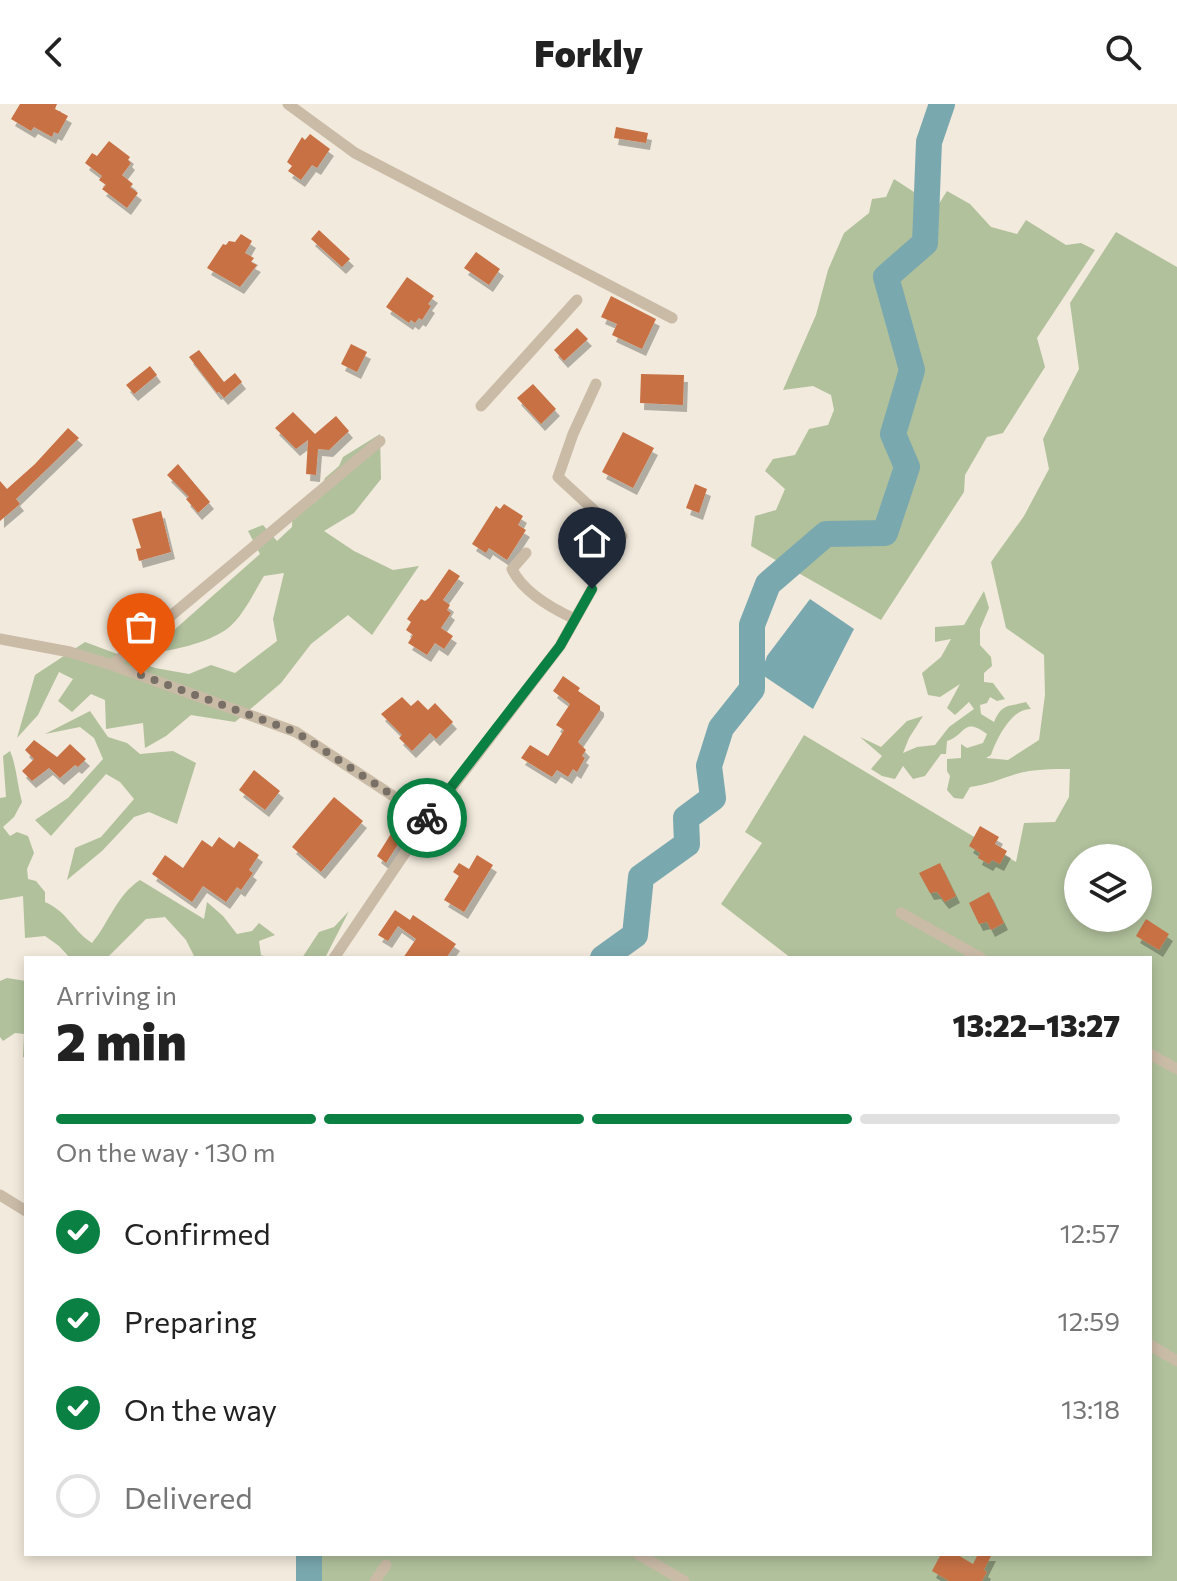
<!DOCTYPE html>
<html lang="en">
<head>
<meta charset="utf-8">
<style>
	body { margin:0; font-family:Commissioner,sans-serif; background:#f2f2f2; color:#222; height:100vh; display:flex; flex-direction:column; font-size:30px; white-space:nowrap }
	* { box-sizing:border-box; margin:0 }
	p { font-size:26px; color:#767676 }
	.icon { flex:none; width:44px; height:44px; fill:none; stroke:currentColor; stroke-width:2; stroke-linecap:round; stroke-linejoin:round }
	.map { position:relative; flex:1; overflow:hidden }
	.side { position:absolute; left:24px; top:852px; width:1128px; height:600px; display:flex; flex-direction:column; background:#fff; border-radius:0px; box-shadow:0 4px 12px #0003 }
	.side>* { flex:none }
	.tools { position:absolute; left:1064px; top:740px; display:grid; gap:16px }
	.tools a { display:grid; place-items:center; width:88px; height:88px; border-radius:50%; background:#fff; box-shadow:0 4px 12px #0003; font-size:40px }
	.pin { position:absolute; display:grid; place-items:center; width:68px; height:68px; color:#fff; margin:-82px -34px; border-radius:50% 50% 50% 0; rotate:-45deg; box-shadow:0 0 8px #0007 }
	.pin .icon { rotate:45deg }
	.courier { position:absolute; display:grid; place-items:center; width:80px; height:80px; margin:-40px; border:6px solid #0b8043; border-radius:50%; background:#fff; color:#222; box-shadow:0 2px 10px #0007 }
	.overview em { font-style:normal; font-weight:800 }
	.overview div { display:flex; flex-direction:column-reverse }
	.overview { display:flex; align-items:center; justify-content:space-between; height:136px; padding:0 32px }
	h1 { font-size:52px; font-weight:800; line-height:60px }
	.bar { display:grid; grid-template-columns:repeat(4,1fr); gap:12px 8px; align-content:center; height:96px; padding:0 32px }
	.bar i { height:10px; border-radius:6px; background:#e0e0e0 }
	.bar .current { background:#0b8043 }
	.bar p { grid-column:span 4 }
	ol { padding:0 32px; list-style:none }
	li { display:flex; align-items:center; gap:24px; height:88px }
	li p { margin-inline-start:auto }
	li .icon { padding:8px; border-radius:50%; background:#0b8043; color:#fff; stroke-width:4 }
	li:last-child { color:#767676 }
	li i { width:44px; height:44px; border:4px solid #e0e0e0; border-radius:50% }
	header { display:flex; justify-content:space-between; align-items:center; height:104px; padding:0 32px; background:#fff; font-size:36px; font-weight:800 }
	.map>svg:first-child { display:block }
	.green { fill:#b1c19c; fill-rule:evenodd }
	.water { fill:#7aa8af }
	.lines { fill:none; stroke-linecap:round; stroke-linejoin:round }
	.river { stroke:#7aa8af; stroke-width:26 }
	.building { fill:#c77145; filter:url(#shadow) }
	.minor { stroke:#cabba7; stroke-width:11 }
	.done { stroke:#787067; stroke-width:8; stroke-dasharray:0 14.4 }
	.route { stroke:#0b8043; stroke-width:10 }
</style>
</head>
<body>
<header><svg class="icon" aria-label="back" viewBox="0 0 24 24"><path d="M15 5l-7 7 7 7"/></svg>Forkly<svg class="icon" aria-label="search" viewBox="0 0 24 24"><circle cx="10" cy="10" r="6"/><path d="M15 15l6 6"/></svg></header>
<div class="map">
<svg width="1177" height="1477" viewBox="0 0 1177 1477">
	<defs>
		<filter id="shadow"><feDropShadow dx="4" dy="7" stdDeviation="0" flood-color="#0004"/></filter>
	</defs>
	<rect width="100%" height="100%" fill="#f2eadc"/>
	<path class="green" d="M894,75l43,28 10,-16 23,13 21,23 26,7 9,-14 40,25 15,-2 14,7 -58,88 8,29 -42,66 -16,4 -22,38 -1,17 -83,128 -130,-74 4,-30 21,-6 9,-21 -20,-18 8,-12 22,-4 14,-26 19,-4 6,-15 -3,-15 -18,-9 -30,4 33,-75 12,-45 16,-37 25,-20 3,-14 14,-2z
		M1116,128l61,35v1314h-865l1,-27h837v-596h-359l-70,-54 41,-61 -17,-11 59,-97 212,127 8,-39 31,-1 14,-25 1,-28c-19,0 -36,0 -54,5 -16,5 -29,11 -46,13l-7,12 -9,-1 -7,-8 3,-14 -3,-5v-12l14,-1v-14l6,4 16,-5 4,-9c-24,-18 -21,1 -40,7l-1,13h-5l-16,22 -12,3 -10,-13 -8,13 -13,-3 -11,-7 11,-13 -22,-19 21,10 26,-26 16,-5 -14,22 -6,15 14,-6 18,-2 14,-18 25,-18 -5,-7 -14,13 -8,-7 13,-24 -20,13 -12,-2 -6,-22 19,-16 10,-18 -16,3v-15l29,-2 20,-34 5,17 -9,21v16l11,12 1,9 -8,7v9l9,1 12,16 -8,2 -7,-4 -3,6 -7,2 1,9 13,8c8,-19 14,-15 32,-20l5,7c-19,-1 -34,29 -40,46l-5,3 22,2 31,-20 6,-45 -1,-40 -38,-27 -15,-66 33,-46 25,-47 -6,-30 36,-70 -9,-66zM1078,754h60v60h-60z
		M380,330l1,45 -27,34 -30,18 30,20 39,19 26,-4 -47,69 -24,-20 -37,29 -30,39 -46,39 -44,-7 -25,21 -21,12 -2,-25 -37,6 -1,-29 -14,-6 -19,18 -14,-11 15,-22 -14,-7 -21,43 -21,23 18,-63 50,-33 70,26 34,6 22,-9 24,8 42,-32 -4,-22 11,-46 -20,3c-10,16 -21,41 -37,53 -22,15 -53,21 -80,25l113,-100 -12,-23 15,-6 14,16 15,-14 1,-21 23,-4 9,-24 14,-12 4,-9z
		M90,607l18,26 19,6 13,11 33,-3 23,12 -19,61 -28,-12 -15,5 -32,34 -35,29 8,-32 26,-11 33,-38 -14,-17 -14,-8 -55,62 -16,-16 33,-22 35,-39 -9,-21 -14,-11 -35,7z
		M10,647c7,16 7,34 12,51l-8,15 -11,10 7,9 7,-4 11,4 6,17 -7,16 1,10 8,2 9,11v10c24,11 26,27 47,41 18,-22 24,-47 48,-63l64,39 3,-17 16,14 14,18 15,-3 7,-8 16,12 -16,6 2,14 9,3h-75l-9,-18 -21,-23 -19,2 -39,39h-37l-11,-12 -14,-10 -20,2 -2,-42 -23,4v-102l6,-1 -3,-41z
		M349,807l-24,47h-23l17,-26 15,-5z
		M7,874l19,3v77l-3,-1 1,-23 -9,-1 -12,8 -3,-4v-56z"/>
	<path class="water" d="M810,495l44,30 -41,80 -52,-35 6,-18z"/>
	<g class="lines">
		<path class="river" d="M603,854l32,-23 6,-58 46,-33 -1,-26 27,-20 -4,-32 12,-38 31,-39v-64l16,-41 58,-50 59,-1 22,-66 -14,-33 19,-64 -26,-93 39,-34 4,-101 13,-38
			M309,1477v-27"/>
	</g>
	<path class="building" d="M20,0h37l-2,5 13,7 -10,18 -4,-2 -2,5 -18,-10 -3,4 -20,-12z
		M616,23l32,6 -2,10 -32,-5z
		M310,30l20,15 -13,19 -5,-3 -11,15 -13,-9 4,-5 -5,-4 15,-25 3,3z
		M109,37l21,16 -2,3 3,3 -9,12 11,9 -3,3 8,6 -11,15 -25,-19 4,-4 -7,-5 3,-4 -17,-13 7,-10 5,3z
		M319,126l31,29 -8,8 -31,-28z
		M241,130l11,7 -7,12 9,5 -3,4 6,3 -17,22 -33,-19 16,-24 3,1 3,-4 6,1z
		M476,148l24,17 -11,16 -25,-17z
		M407,173l27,19 -6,8 3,2 -9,14 -3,-2 -4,5 -4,-3 -2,3 -23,-16z
		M611,192l45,23 -14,30 -30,-14 5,-11 -16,-7z
		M577,224l11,11 -24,22 -10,-11z
		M351,240l16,8 -10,20 -16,-8z
		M199,246l25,32 11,-9 7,9 -18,16 -5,-6 -2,1 -28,-36z
		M150,262l7,9 -23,19 -8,-9z
		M641,270l43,1 -1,30 -43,-2z
		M533,280l23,25 -15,15 -24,-26z
		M293,308l22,22 21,-18 13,15 -20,19 -11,-1 -2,26 -10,-1 2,-34 -12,9 -21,-21z
		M68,324l11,10 -63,61 4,5 -20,17v-40l7,8 28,-25z
		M623,328l31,16 -21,40 -31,-16z
		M178,360l32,38 -12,11 -12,-14 3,-2 -22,-22z
		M695,380l12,5 -8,24 -13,-5z
		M504,400l19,12 -5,9 8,5 -19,30 -18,-12 -3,5 -14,-9 24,-38 4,3z
		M161,407l10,41 -32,9 -3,-12 5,-1 -9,-29z
		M449,465l11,7 -17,24 7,5 -3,5 4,3 -10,15 12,8 -9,13 -9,-6 -8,12 -19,-12 5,-8 -7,-5 5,-8 -4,-3 14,-20 4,2 4,-3z
		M563,572l17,12 -2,3 22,15v4l-22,32 8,8 -4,6 3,2 -8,14 -4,-3 -5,8 -11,-7 -5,7 -31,-19 9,-13 18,11 16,-26 -8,-5 14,-21 -17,-13z
		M402,593l9,9 7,-6 10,10 7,-7 18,19 -17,17 -6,-6 -18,18 -13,-13 3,-3 -21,-21z
		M34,636l23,17 13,-13 16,15 -8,8 -3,-2 -15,13 -11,-10 -17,13 -10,-10 12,-12 -9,-9z
		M254,666l26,21 -15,19 -26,-20z
		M334,693l29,24 -42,51 -29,-25z
		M980,722l19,11 -4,7 12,7 -7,13 -8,-4 -3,4 -11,-6 2,-5 -11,-7z
		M394,725l10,6 -18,28 -9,-7z
		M219,733l15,11 5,-7 20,14 -10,15 4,3 -12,17 -4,-3 -11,15 -23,-16 -11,16 -40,-28 13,-19 18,13 19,-28 10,7z
		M477,751l16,10 -29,47 -20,-12 15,-24 -6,-4 6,-9 10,6z
		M940,759l16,33 -11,6 -8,-10 -7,1 -11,-20z
		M989,788l15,31 -13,7 -4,-8 -8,2 -10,-21z
		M395,806l15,10 3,-5 43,29 -10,14h-43l13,-19 -18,-13 -10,15 -10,-6z
		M1146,815l23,15 -10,16 -23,-14z
		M941,1450h15l17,10 5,-10h14l-8,16 3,2 -5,9h-33l-17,-10z"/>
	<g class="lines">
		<path class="minor" d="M288,0l67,49 317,165
			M596,280l-23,50 -15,43 64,59
			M481,302l96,-106
			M526,449l-14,16c11,23 41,40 63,50
			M0,535l70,13 42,13 184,67 132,87
			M112,561l268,-224
			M901,809l80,45
			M334,854l94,-139 132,-173 32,-57
			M1150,950l27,15
			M0,1091l26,16
			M1150,1241l27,16
			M638,1450l46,27
			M375,1477l11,-16"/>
	</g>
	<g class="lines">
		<path class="done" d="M141,571l155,57 131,86"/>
		<path class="route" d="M427,714l133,-172 32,-57"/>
	</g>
</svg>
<div class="tools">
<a><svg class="icon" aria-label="layers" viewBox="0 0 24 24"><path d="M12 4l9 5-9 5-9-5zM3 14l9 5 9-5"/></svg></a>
</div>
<div class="pin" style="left:141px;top:571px;background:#ea580c"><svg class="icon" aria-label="bag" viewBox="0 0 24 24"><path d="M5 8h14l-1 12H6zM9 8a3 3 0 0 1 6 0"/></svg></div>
<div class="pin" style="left:592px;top:485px;background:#1f2937"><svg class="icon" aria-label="home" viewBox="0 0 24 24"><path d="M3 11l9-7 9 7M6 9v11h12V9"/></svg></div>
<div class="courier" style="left:427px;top:714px"><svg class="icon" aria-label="bike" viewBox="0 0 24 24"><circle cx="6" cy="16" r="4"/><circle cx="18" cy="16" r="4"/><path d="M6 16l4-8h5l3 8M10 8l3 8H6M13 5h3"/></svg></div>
<section class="side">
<div class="overview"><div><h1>2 min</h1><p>Arriving in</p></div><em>13:22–13:27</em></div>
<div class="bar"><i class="current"></i><i class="current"></i><i class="current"></i><i></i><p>On the way · 130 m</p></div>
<ol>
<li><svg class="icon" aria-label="check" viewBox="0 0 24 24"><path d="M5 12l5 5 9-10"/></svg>Confirmed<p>12:57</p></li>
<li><svg class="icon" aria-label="check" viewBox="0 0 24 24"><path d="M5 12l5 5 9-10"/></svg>Preparing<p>12:59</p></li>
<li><svg class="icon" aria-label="check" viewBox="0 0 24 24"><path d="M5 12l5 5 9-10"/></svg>On the way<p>13:18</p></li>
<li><i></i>Delivered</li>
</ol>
</section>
</div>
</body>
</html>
